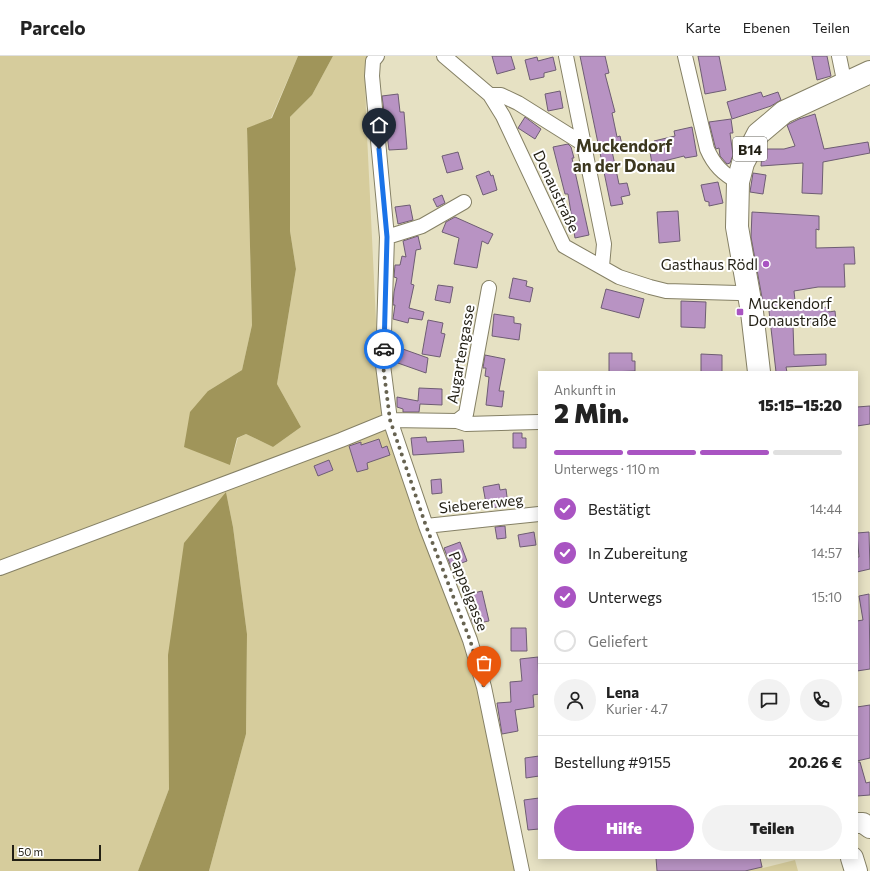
<!DOCTYPE html>
<html lang="de">
<head>
<meta charset="utf-8">
<style>
	body { margin:0; font-family:Commissioner,sans-serif; background:#f2f2f2; color:#222; height:100vh; display:flex; flex-direction:column; font-size:15px; white-space:nowrap }
	* { box-sizing:border-box; margin:0 }
	p { font-size:13px; color:#767676 }
	.icon { flex:none; width:22px; height:22px; fill:none; stroke:currentColor; stroke-width:2; stroke-linecap:round; stroke-linejoin:round }
	.map { position:relative; flex:1; overflow:hidden }
	.sheet { position:absolute; left:538px; top:315px; width:320px; height:488px; display:flex; flex-direction:column; background:#fff; border-radius:0px; box-shadow:0 2px 10px #0003 }
	.sheet>* { flex:none }
	.scale { position:absolute; left:12px; bottom:10px; width:89px; box-sizing:border-box; padding-left:4px; border:2px solid #221f14; border-top:0; font-size:11px; line-height:14px; white-space:nowrap; color:#221f14; -webkit-text-stroke:3px #fff; paint-order:stroke }
	.pin { position:absolute; display:grid; place-items:center; width:34px; height:34px; color:#fff; margin:-41px -17px; border-radius:50% 50% 50% 0; rotate:-45deg; box-shadow:0 0 4px #0007 }
	.pin .icon { rotate:45deg }
	.courier { position:absolute; display:grid; place-items:center; width:40px; height:40px; margin:-20px; border:3px solid #1a73e8; border-radius:50%; background:#fff; color:#222; box-shadow:0 1px 5px #0007 }
	.summary em { font-style:normal; font-weight:800 }
	.summary div { display:flex; flex-direction:column-reverse }
	.summary { display:flex; align-items:center; justify-content:space-between; height:68px; padding:0 16px }
	h1 { font-size:26px; font-weight:800; line-height:30px }
	.bar { display:grid; grid-template-columns:repeat(4,1fr); gap:6px 4px; align-content:center; height:48px; padding:0 16px }
	.bar i { height:5px; border-radius:3px; background:#e0e0e0 }
	.bar .selected { background:#a954c2 }
	.bar p { grid-column:span 4 }
	.line { display:flex; align-items:center; gap:10px; padding:0 16px; border-top:1px solid #e0e0e0 }
	.line div { flex:1 }
	.round { display:grid; place-items:center; flex:none; width:42px; height:42px; border-radius:21px; background:#f2f2f2 }
	ol { padding:0 16px; list-style:none }
	li { display:flex; align-items:center; gap:12px; height:44px }
	li p { margin-inline-start:auto }
	li .icon { padding:4px; border-radius:50%; background:#a954c2; color:#fff; stroke-width:4 }
	li:last-child { color:#767676 }
	li i { width:22px; height:22px; border:2px solid #e0e0e0; border-radius:50% }
	.button { display:flex; gap:8px; margin-top:auto; padding:8px 16px }
	.button a { flex:1; height:46px; border-radius:24px; background:#a954c2; color:#fff; font-size:16px; font-weight:800; line-height:46px; text-align:center }
	.button a+a { background:#f2f2f2; color:#222 }
	header { display:flex; align-items:center; gap:24px; box-sizing:border-box; height:56px; padding:0 20px; background:#fff; border-bottom:1px solid #e0e0e0 }
	header strong { font-size:19px }
	nav { display:flex; gap:22px; margin-inline-start:auto; font-size:14px }
	.map>svg:first-child { display:block }
	.green { fill:#d6cc9c }
	.water { fill:#a0955a }
	.building { fill:#b893c3; stroke:#6e5d73 }
	.lines { fill:none; stroke-linecap:round; stroke-linejoin:round }
	.street-casing { stroke:#858065; stroke-width:16 }
	.secondary-casing { stroke:#858065; stroke-width:22 }
	.primary-casing { stroke:#858065; stroke-width:24 }
	.street { stroke:#fff; stroke-width:14 }
	.secondary { stroke:#fff; stroke-width:20 }
	.primary { stroke:#fff; stroke-width:22 }
	.done { stroke:#676351; stroke-width:4; stroke-dasharray:0 7.2 }
	.route { stroke:#1a73e8; stroke-width:5 }
	.poi-dot { fill:#a954c2; stroke:#fff; stroke-width:1.5 }
	.labels { text-anchor:middle; dominant-baseline:central; stroke-width:4; stroke-linejoin:round; paint-order:stroke }
	.shield { fill:#fff; stroke:#64625a; stroke-width:1 }
	.shield-label { font-size:14px; font-weight:bold; fill:#221f14 }
	.street-label { font-size:15px; fill:#221f14; stroke:#fff }
	.poi-label { font-size:15px; fill:#221f14; stroke:#fff; text-anchor:end }
	.quarter-label { font-size:17px; font-weight:bold; fill:#3c371e; stroke:#fff }
</style>
</head>
<body>
<header>
<strong>Parcelo</strong>
<nav><a>Karte</a><a>Ebenen</a><a>Teilen</a></nav>
</header>
<div class="map">
<svg width="870" height="815" viewBox="0 0 870 815">
	<rect width="100%" height="100%" fill="#e6e1c3"/>
	<path class="green" d="M0,0h298l-27,62 -24,11 5,196 -10,45 -34,21 22,74 8,-27 8,-4 27,13 28,-20 -24,-43 19,-115 -6,-38v-114l22,-22 21,-39h37l-5,10 1,48 10,207 6,95 83,218 23,87 13,85 15,65h-307l37,-137 1,-100 -14,-107 -7,-35 -56,240 -1,57 -31,82h-138z
		M760,802l3,10 32,-8 3,11h-141z"/>
	<path class="water" d="M298,0h35l-21,39 -22,22v114l6,38 -19,115 24,43 -28,20 -27,-13 -9,4 -7,27 -46,-18 6,-35 18,-21 34,-21 10,-45 -5,-197 25,-10z
		M226,436l7,35 14,107 -1,100 -37,137h-71l31,-82 -1,-134 16,-112z"/>
	<path class="building" d="M492,0h19l4,13 -18,5z
		M580,0h25l4,17 -4,1 10,38 -3,1 5,24 3,-1 3,13 -11,2 7,33 8,-1 3,12 -9,2 2,7 -12,2z
		M698,0h21l7,34 -21,4z
		M812,0h15l4,20 -14,4z
		M537,1l1,4 15,-4 3,13 -12,3v4l-14,3 -5,-20z
		M560,35l3,17 -15,3 -3,-17z
		M761,36l2,5 15,-5 3,8 -10,6 -39,13 -5,-17z
		M398,38l2,18h4l3,37 -18,1 -7,-54z
		M815,58l9,35 44,-7 2,11 -47,9 -1,32 -20,-1 1,-30 -42,3 1,-12 2,-5h20l11,-3 -8,-21 12,-6z
		M525,61l16,12 -6,10 -17,-11z
		M731,63l2,14h-3l3,22 -3,8 -3,1 -7,-8 -1,-8 -3,1 -1,-3 -6,-24z
		M692,71l5,29 -12,2 -1,-2 -32,8 -2,-12 6,-1 -2,-10 21,-5 -1,-5z
		M568,88l3,3 3,11h-2l17,77 -14,3 -7,-44h-3l-12,-47z
		M458,96l5,17 -16,4 -5,-17z
		M489,115l2,5 2,-1 4,15 -14,5 -7,-19z
		M753,117l13,2 -3,19 -13,-2z
		M718,126l5,21 -14,3v-4l-4,-1 -4,-16z
		M442,139l3,8 -8,4 -4,-8z
		M410,149l3,15 -15,4 -3,-17z
		M678,155l2,30 -21,2 -2,-31z
		M752,156l67,4v14l-3,-1v19l38,-1 1,17h-11l1,23h-27l-24,4 2,19 33,-3v5l6,-1 1,10 -43,4 1,30 32,-1v11l-40,2 1,5h-11l-8,-70 -5,1 -12,-66z
		M455,161l38,17 -5,10 -6,-3 -5,27 -23,-4 5,-26 -17,-6 4,-10z
		M418,180l3,13 -5,1 -5,34 3,1 -5,23 15,4 -2,8 -13,-2 -1,5 -15,-4 2,-14h-2l1,-13 3,-14 -3,-1 1,-12h5l2,-9 4,1 -3,-16z
		M513,222l14,3 -1,5 7,2 -3,14 -21,-4z
		M438,229l15,2 -3,16 -15,-3z
		M606,233l38,10 -5,19 -38,-10z
		M681,245l25,1 -1,26 -24,-1z
		M494,258l20,3v6l7,1 -2,16 -27,-4z
		M428,264l15,3 -2,10 4,1 -5,23 -18,-3z
		M400,292l28,10 -2,15 -31,-11z
		M609,297h23v8h3v10l-26,1z
		M701,298l21,1v17h-21z
		M485,299l20,4 -6,32h5l-2,16 -16,-2 3,-28 -4,-1 1,-8h-3z
		M419,332l23,1v16l-22,-1 -1,8h-16v-3l-6,-2v-10l21,4z
		M870,350v18l-13,2v-19z
		M513,377h9v5h4v10h-13z
		M426,381l1,5 36,-2 1,12 -51,3 -2,-17z
		M379,383l3,9 5,-2 3,9 -23,8 1,6 -11,3 -8,-26 12,-4v3z
		M329,404l4,10 -15,6 -4,-10z
		M441,423l1,14 -10,1 -1,-14z
		M499,428l1,6 6,-1 2,16 -21,4 -4,-22z
		M505,470l1,12 -9,1 -2,-12z
		M534,476l2,13 -16,2 -2,-12z
		M869,476l1,37 -13,3v-15h2l-2,-24z
		M460,486l7,19 -16,6 -7,-19z
		M482,535l7,30 -16,3 -8,-29z
		M869,538l1,75 -13,2v-50l6,-1 -4,-24z
		M511,572h15l1,23h-16z
		M538,601l1,37 -6,1 1,12 -19,3 3,21 -16,3 -5,-31 14,-1 -1,-20 12,-1 -2,-22z
		M870,649v53l-13,3v-54z
		M539,700v20l-13,2 -1,-20z
		M857,706h3l6,21 4,-1v13l-13,1z
		M539,742v31l-11,1 -4,-30z
		M656,802h104l2,9 -17,4h-88z"/>
	<g class="lines">
		<defs>
			<path id="street" d="M377,0l-4,5 -1,15 15,161 -4,128 7,55 36,106 44,114 14,47 38,184
				M444,0l46,39 13,21 61,130 55,31 31,10 16,4 72,2 11,-2
				M566,0l38,188 -2,22
				M685,0l22,93c7,16 16,25 31,33
				M839,0l6,29
				M490,39h11l17,8 67,42
				M387,181l35,-11 42,-24
				M457,365l9,3 73,-2
				M426,470l113,-12
				M0,512l341,-128 49,-20 67,1 9,-7 23,-126"/>
			<path id="secondary" d="M857,767h6l7,5"/>
			<path id="primary" d="M759,316l-7,-60 -15,-85 1,-45 5,-19 15,-29 26,-22 86,-40
				M852,802l4,13"/>
		</defs>
		<use href="#street" class="street-casing"/>
		<use href="#secondary" class="secondary-casing"/>
		<use href="#primary" class="primary-casing"/>
		<use href="#street" class="street"/>
		<use href="#secondary" class="secondary"/>
		<use href="#primary" class="primary"/>
	</g>
	<g class="lines">
		<path class="done" d="M384,293l-1,16 7,55 36,106 44,114 14,47"/>
		<path class="route" d="M379,93l8,88 -3,112"/>
	</g>
	<g class="poi-dot">
		<circle cx="766" cy="208" r="4"/>
		<rect x="736" y="252" width="8" height="8" rx="2"/>
	</g>
	<g class="labels">
		<rect class="shield" x="733" y="81" width="34" height="24" rx="3"/>
		<g class="shield-label">
			<text x="750" y="93">B14</text>
		</g>
		<g class="street-label">
			<text transform="translate(557 135) rotate(65)">Donaustraße</text>
			<text transform="translate(460 298) rotate(-80)">Augartengasse</text>
			<text transform="translate(481 447) rotate(-6)">Siebererweg</text>
			<text transform="translate(469 535) rotate(69)">Pappelgasse</text>
		</g>
		<g class="poi-label">
			<text x="758" y="208">Gasthaus Rödl</text>
			<text x="748" y="247" text-anchor="start">Muckendorf<tspan x="748" dy="17">Donaustraße</tspan></text>
		</g>
		<g class="quarter-label">
			<text x="624" y="89">Muckendorf<tspan x="624" dy="20">an der Donau</tspan></text>
		</g>
	</g>
</svg>
<div class="scale">50 m</div>
<div class="pin" style="left:484px;top:631px;background:#ea580c"><svg class="icon" aria-label="bag" viewBox="0 0 24 24"><path d="M5 8h14l-1 12H6zM9 8a3 3 0 0 1 6 0"/></svg></div>
<div class="pin" style="left:379px;top:93px;background:#1f2937"><svg class="icon" aria-label="home" viewBox="0 0 24 24"><path d="M3 11l9-7 9 7M6 9v11h12V9"/></svg></div>
<div class="courier" style="left:384px;top:293px"><svg class="icon" aria-label="car" viewBox="0 0 24 24"><path d="M5 17H2v-5l4-1 3-4h7l3 4 3 1v5h-3M9 17h6M6 11h13"/><circle cx="7" cy="17" r="2"/><circle cx="17" cy="17" r="2"/></svg></div>
<section class="sheet">
<div class="summary"><div><h1>2 Min.</h1><p>Ankunft in</p></div><em>15:15–15:20</em></div>
<div class="bar"><i class="selected"></i><i class="selected"></i><i class="selected"></i><i></i><p>Unterwegs · 110 m</p></div>
<ol>
<li><svg class="icon" aria-label="check" viewBox="0 0 24 24"><path d="M5 12l5 5 9-10"/></svg>Bestätigt<p>14:44</p></li>
<li><svg class="icon" aria-label="check" viewBox="0 0 24 24"><path d="M5 12l5 5 9-10"/></svg>In Zubereitung<p>14:57</p></li>
<li><svg class="icon" aria-label="check" viewBox="0 0 24 24"><path d="M5 12l5 5 9-10"/></svg>Unterwegs<p>15:10</p></li>
<li><i></i>Geliefert</li>
</ol>
<div class="line" style="height:72px"><a class="round"><svg class="icon" aria-label="person" viewBox="0 0 24 24"><circle cx="12" cy="8" r="4"/><path d="M4 21q1-7 8-7t8 7"/></svg></a><div><b>Lena</b><p>Kurier · 4.7</p></div><a class="round"><svg class="icon" aria-label="chat" viewBox="0 0 24 24"><path d="M4 5h16v11H9l-5 4z"/></svg></a><a class="round"><svg class="icon" aria-label="phone" viewBox="0 0 24 24"><path d="M5 4h4l2 5-3 2q2 4 5 5l2-3 5 2v4C11 20 4 13 5 4z"/></svg></a></div>
<div class="line" style="height:52px"><div>Bestellung #9155</div><b>20.26 €</b></div>
<div class="button"><a>Hilfe</a><a>Teilen</a></div>
</section>
</div>
</body>
</html>
